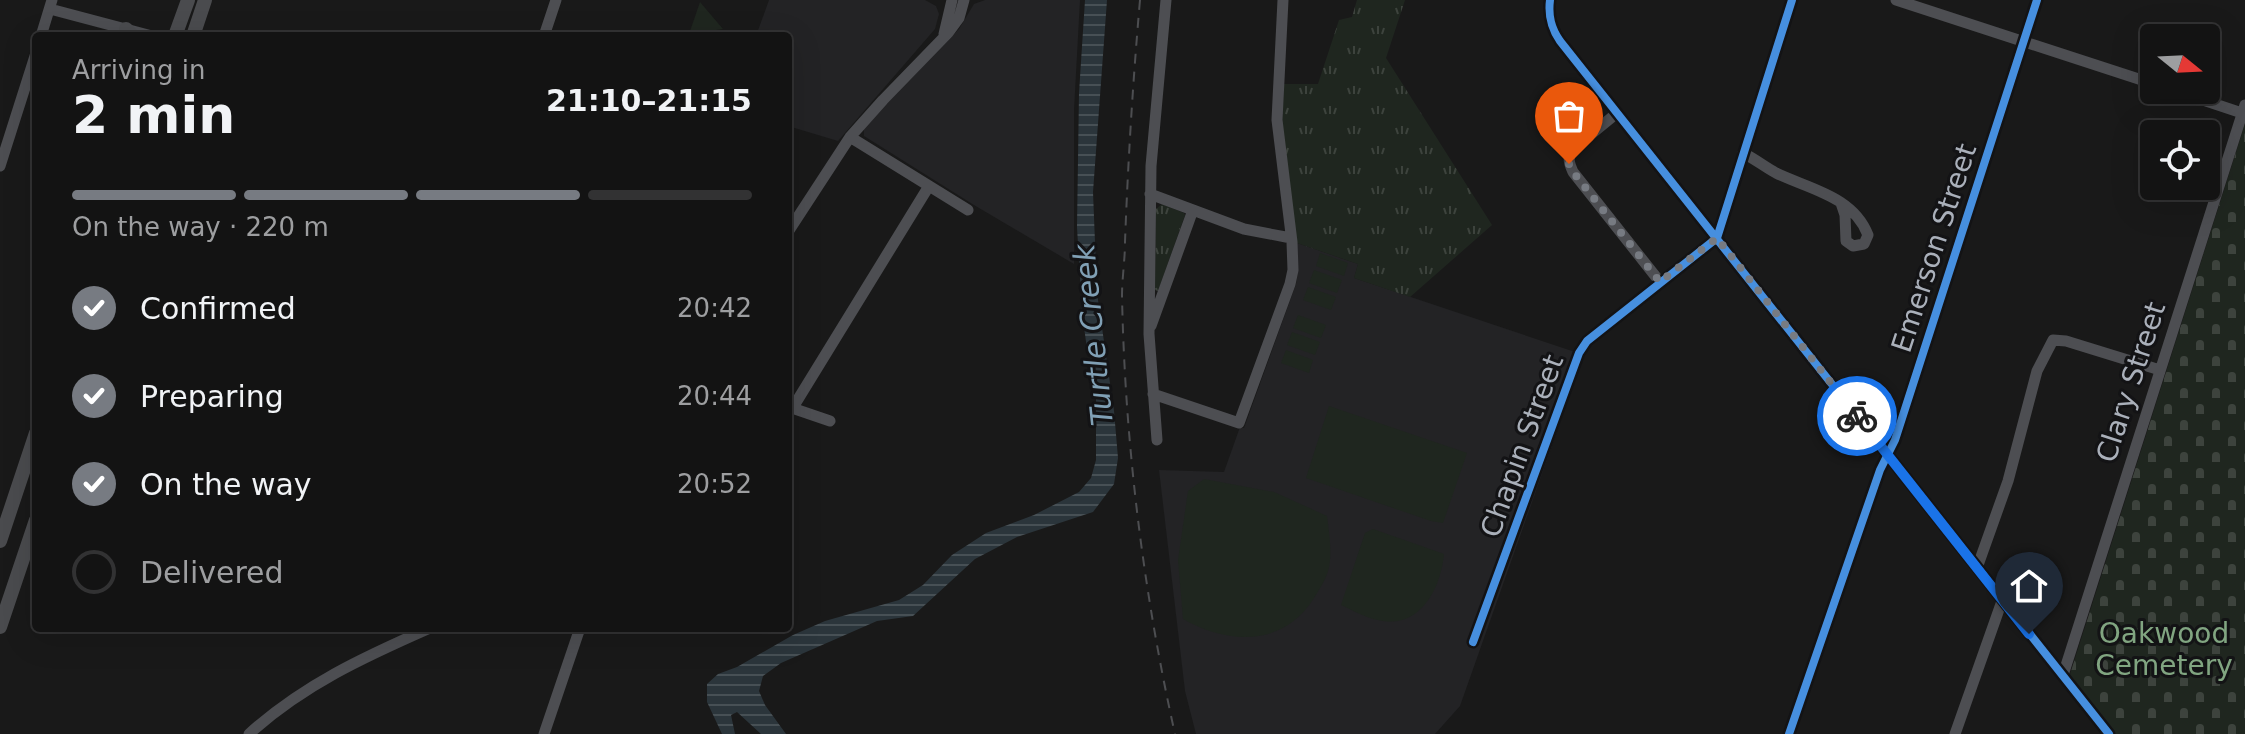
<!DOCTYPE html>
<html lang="en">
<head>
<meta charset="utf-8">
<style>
	body { margin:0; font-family:"DejaVu Sans",sans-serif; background:#1c1c1c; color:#f1f3f6; height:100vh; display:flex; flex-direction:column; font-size:30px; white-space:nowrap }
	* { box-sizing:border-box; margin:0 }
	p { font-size:26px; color:#9d9ea0 }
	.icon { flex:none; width:44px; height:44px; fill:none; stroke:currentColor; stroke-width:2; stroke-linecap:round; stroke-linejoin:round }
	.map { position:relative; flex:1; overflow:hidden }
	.sheet { position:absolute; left:32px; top:32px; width:760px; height:600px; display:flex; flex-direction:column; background:#131313; border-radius:8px; box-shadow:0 8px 32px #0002,0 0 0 2px #323233 }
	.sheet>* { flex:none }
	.needle { width:52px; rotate:108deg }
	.tools { position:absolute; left:2140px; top:24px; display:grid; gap:16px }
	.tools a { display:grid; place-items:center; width:80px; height:80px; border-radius:8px; background:#131313; box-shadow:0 8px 32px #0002,0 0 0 2px #323233; font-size:40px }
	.pin { position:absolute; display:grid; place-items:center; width:68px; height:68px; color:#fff; margin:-82px -34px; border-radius:50% 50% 50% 0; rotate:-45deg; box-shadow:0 0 8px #0007 }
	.pin .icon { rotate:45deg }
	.courier { position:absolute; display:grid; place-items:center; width:80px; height:80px; margin:-40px; border:6px solid #1a73e8; border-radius:50%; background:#fff; color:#222; box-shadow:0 2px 10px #0007 }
	.headline em { font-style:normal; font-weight:600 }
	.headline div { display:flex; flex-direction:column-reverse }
	.headline { display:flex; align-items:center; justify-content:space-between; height:136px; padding:0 40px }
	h1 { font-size:52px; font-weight:600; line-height:60px }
	.bar { display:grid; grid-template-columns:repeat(4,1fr); gap:12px 8px; align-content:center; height:96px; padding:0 40px }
	.bar i { height:10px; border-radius:6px; background:#323233 }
	.bar .selected { background:#777b82 }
	.bar p { grid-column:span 4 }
	ol { padding:0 40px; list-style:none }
	li { display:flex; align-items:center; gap:24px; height:88px }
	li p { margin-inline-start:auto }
	li .icon { padding:8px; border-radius:50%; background:#777b82; color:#fff; stroke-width:4 }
	li:last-child { color:#9d9ea0 }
	li i { width:44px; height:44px; border:4px solid #323233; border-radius:50% }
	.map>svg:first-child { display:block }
	.built { fill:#232325 }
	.green { fill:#1f261f }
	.cemetery { fill:url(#cemetery-stones) }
	.park { fill:url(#park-tufts) }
	.water { fill:url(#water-rules) }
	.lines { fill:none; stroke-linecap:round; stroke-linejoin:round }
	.minor { stroke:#4d4e52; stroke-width:11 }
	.major { stroke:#4a4b4e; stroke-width:14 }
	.rail { stroke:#4d4e51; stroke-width:2; stroke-dasharray:10 8; stroke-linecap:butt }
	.cycleway-casing { stroke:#131315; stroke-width:13 }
	.cycleway { stroke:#468fdf; stroke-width:8 }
	.done { stroke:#777b82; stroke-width:8; stroke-dasharray:0 14.4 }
	.route { stroke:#1a73e8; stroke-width:10 }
	.labels { text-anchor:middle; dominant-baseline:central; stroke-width:6; stroke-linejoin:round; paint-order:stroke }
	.street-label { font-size:28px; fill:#aab0ba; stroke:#131315 }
	.park-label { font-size:28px; fill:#81a581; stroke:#131315 }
	.water-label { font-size:30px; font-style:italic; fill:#80a0b5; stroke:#131315 }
</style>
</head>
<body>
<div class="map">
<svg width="2245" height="734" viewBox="0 0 2245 734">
	<defs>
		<pattern id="cemetery-stones" width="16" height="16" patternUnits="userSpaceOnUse" patternTransform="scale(2)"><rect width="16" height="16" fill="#1f261f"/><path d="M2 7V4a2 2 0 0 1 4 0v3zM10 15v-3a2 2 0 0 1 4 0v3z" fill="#3d433d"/></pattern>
		<pattern id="park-tufts" width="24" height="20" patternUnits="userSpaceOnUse" patternTransform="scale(2)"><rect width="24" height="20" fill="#1f261f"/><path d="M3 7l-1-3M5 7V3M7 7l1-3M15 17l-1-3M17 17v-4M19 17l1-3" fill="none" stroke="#3d433d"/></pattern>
		<pattern id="water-rules" width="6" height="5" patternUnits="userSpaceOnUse" patternTransform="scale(2)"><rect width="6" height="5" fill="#2b353b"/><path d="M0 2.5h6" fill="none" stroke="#475055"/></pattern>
	</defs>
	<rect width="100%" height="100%" fill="#191919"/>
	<path class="built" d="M769,0h156l11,6 3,8 -4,15 -97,112 -50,-15v-90h-32z
		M985,0h95l-6,110v154l-100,-59 -110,-69v-8l6,-8 89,-91 15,-25z
		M1297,243l61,21 -4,14 230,77 -124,351 -25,28h-239l-11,-43 -26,-221 65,2 16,-45 4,1 52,-144 2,-12z"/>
	<path class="green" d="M700,2l23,27 -34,5z
		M1320,253l28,10 -4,13 -28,-10z
		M1314,270l28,10 -5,13 -28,-10z
		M1308,287l28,10 -5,13 -28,-10z
		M1298,315l28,10 -5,13 -28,-10z
		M1292,332l28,10 -5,13 -28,-10z
		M1286,350l27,10 -4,13 -28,-10z
		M1329,406l138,47 -24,70 -12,-2 -125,-43z
		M1204,479l70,13 53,24c2,17 6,38 1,55 -3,10 -9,19 -14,27 -31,49 -85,47 -131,21l-5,-59 10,-69z
		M1373,529l71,25c-3,32 -22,73 -61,67 -15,-2 -29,-10 -42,-16l24,-72z"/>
	<path class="cemetery" d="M2245,124v610h-135l-40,-59 1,-4z"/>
	<path class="park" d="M1357,0h48l-19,58 106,167 -82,72 -56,-19 4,-14 -61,-21 -15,-118 2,-41h34l21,-64 13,-3z
		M1162,204l22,9 1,2 -27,76 -3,-1 1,-81z"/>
	<path class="water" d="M1085,0h22l-14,192 4,101 17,118 4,47 -4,26 -21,28 -76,25 -42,22 -62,57 -36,5 -96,42 -18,13 -4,15 6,14 21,29h-25l-24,-22 -6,3 4,19h-13l-15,-32v-18l11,-10 19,-7 56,-32 32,-14 74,-21 24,-15 29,-30 34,-22 48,-18 45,-23 12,-14 5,-18v-87l-9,-24 -5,-37 -5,-85 2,-134z"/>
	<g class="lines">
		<path class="minor" d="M1550,0c-2,16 1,28 10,41l549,693
			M1896,0l258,84
			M50,9l102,27
			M944,34l8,-34
			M41,36l11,-36
			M544,36l12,-36
			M2173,90l72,24
			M1617,113l-44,36c-6,9 -4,14 0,23l87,110
			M850,137l118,73
			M1743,153c12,6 22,14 33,20 33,16 77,23 92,62l-4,9 -11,2 -7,-5 -1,-26 -4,-12
			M0,166l36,-113
			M1150,194l94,35 47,9
			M788,232l62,-95 33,-37 65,-67 11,-15 5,-18
			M1151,326l42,-116
			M1153,394l86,29 51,-139 3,-14 -1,-28 -15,-122 6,-120
			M789,407l41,14
			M792,409l137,-223
			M1157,440l-8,-106 2,-168 15,-166
			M1977,568l31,-87 29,-110 16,-31 13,1 94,29
			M1473,642l106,-289 8,-12 130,-103 75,-238
			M2063,675l182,-570
			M249,734c54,-49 115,-77 181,-106
			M544,734l36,-106
			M1789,734l91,-264 15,-30 142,-440
			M1955,734l47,-133"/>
		<path class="major" d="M126,29l7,7
			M175,36l13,-36
			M193,36l12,-36
			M0,541l36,-108
			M0,627l36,-107"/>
		<path class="rail" d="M1140,0c-7,80 -12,161 -15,242 0,18 -3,36 -3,54 3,147 21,295 53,438"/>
		<defs>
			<path id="cycleway" d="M1550,0c-2,16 1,28 10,41l549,693
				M1473,642l106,-289 8,-12 130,-103 75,-238
				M1789,734l91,-264 15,-30 142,-440"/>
		</defs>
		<use href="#cycleway" class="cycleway-casing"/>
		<use href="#cycleway" class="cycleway"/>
	</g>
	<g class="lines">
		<path class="done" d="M1569,164l4,8 87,110 57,-44 140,178"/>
		<path class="route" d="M1857,416l172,218"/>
	</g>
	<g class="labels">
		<g class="street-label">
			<text transform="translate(1934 248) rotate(-72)">Emerson Street</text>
			<text transform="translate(2131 382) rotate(-72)">Clary Street</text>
			<text transform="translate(1522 446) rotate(-70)">Chapin Street</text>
		</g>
		<g class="park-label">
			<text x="2164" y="633">Oakwood<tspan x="2164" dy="32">Cemetery</tspan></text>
		</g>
		<g class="water-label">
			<text transform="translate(1093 335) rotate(-96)">Turtle Creek</text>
		</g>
	</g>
</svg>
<div class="tools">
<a><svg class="needle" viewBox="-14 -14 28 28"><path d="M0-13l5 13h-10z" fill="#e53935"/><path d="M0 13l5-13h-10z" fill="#9d9ea0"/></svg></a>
<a><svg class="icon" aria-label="locate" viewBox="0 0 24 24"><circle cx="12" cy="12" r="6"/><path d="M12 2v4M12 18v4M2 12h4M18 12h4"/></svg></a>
</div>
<div class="pin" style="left:1569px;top:164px;background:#ea580c"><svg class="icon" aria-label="bag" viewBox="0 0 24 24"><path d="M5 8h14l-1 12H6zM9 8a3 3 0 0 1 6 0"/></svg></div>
<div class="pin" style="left:2029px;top:634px;background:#1f2937"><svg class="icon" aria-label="home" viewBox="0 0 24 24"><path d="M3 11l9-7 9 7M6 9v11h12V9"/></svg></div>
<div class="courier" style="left:1857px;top:416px"><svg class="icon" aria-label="bike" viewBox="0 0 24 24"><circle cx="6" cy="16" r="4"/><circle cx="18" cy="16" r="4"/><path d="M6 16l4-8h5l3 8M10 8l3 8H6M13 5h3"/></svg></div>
<section class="sheet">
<div class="headline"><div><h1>2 min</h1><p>Arriving in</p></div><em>21:10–21:15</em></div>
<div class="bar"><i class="selected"></i><i class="selected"></i><i class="selected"></i><i></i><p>On the way · 220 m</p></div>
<ol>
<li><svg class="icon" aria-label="check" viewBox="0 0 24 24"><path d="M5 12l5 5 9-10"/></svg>Confirmed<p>20:42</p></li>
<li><svg class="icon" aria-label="check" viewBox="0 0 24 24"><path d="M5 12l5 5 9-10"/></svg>Preparing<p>20:44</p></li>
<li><svg class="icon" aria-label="check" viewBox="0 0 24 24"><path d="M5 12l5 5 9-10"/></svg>On the way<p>20:52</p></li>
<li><i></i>Delivered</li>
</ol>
</section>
</div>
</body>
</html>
